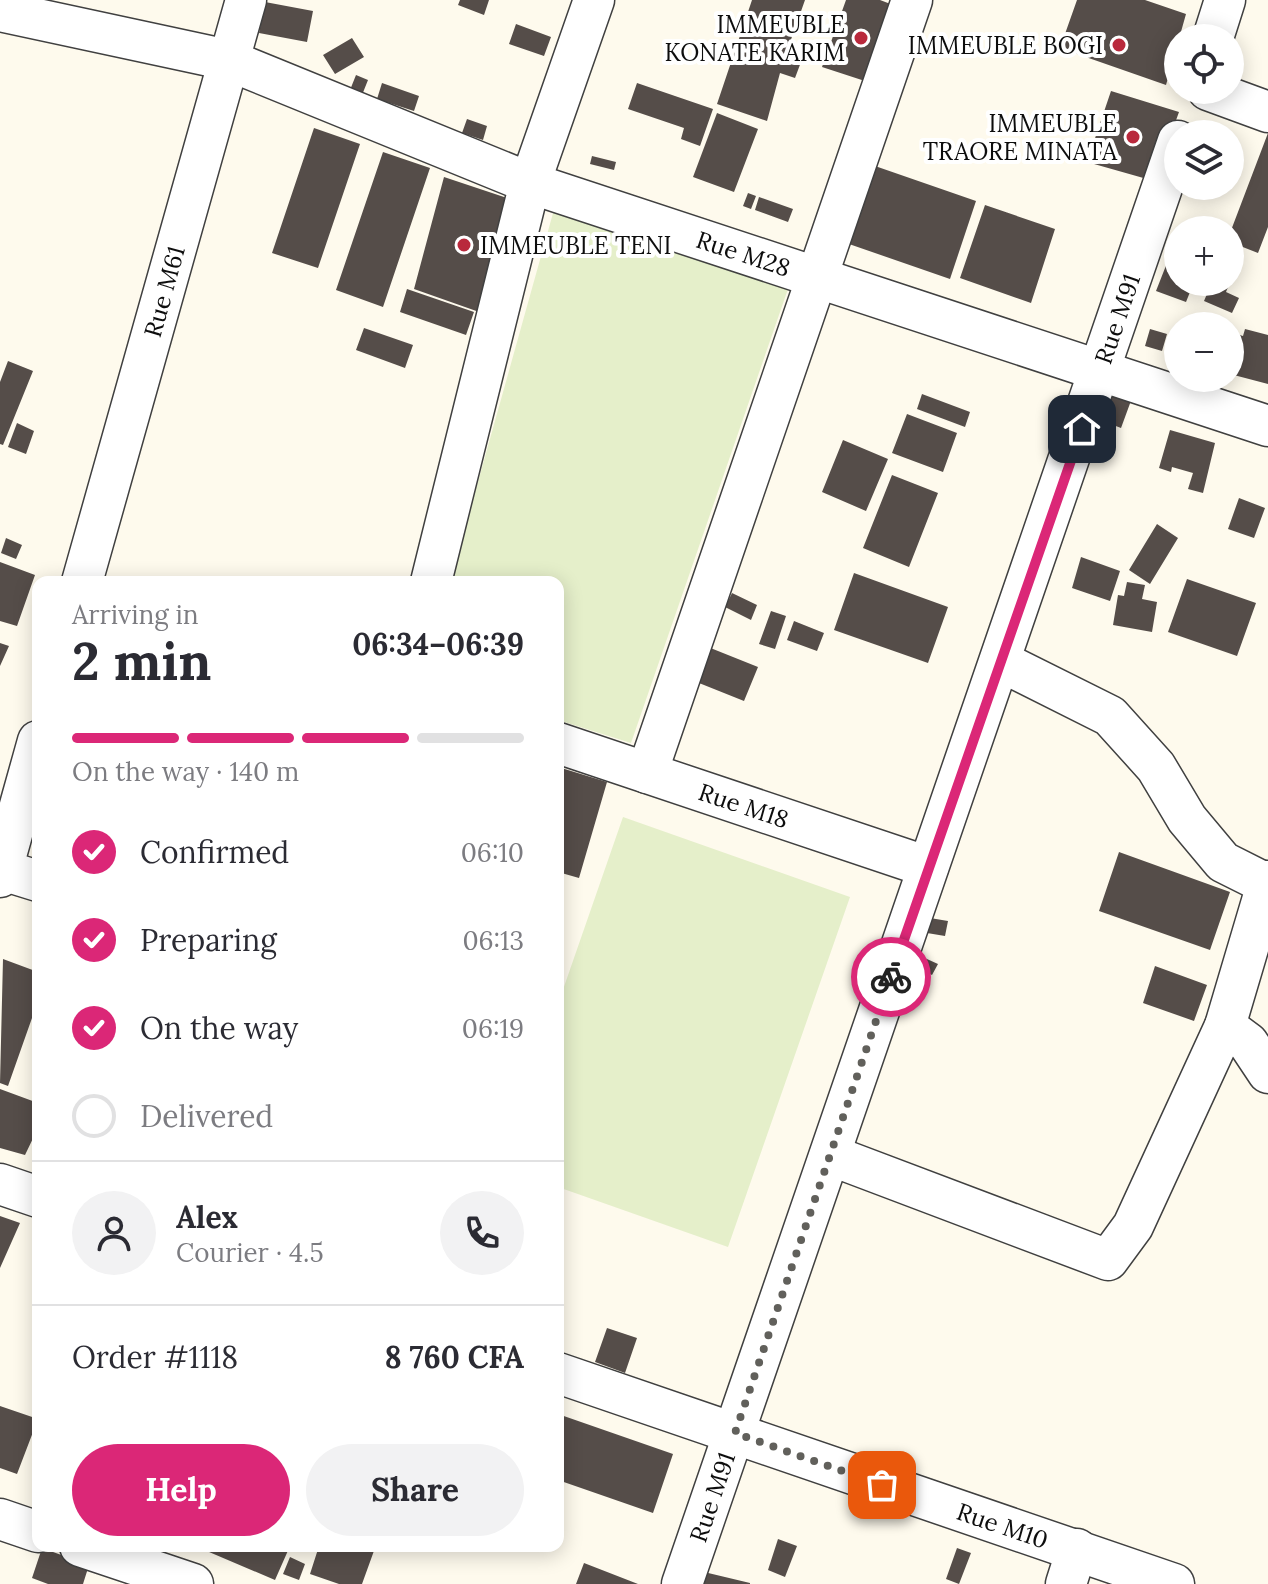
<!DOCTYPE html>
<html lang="en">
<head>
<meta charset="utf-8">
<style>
	body { margin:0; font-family:Lora,serif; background:#f2f2f3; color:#2b2b33; height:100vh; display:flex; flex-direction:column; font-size:30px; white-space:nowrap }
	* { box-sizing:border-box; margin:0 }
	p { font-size:26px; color:#7c7c81 }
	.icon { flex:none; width:44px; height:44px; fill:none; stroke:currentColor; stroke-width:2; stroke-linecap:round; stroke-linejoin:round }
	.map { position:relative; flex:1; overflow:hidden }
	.side { position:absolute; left:32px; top:576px; width:532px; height:976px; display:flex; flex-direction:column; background:#fff; border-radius:16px; box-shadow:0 4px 20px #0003 }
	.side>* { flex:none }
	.fabs { position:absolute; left:1164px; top:24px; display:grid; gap:16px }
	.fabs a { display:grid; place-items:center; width:80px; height:80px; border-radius:50%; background:#fff; box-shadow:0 4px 20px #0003; font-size:40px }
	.pin { position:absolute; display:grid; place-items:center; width:68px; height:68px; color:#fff; margin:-34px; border-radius:16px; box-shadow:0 4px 12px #0006 }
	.courier { position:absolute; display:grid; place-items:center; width:80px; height:80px; margin:-40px; border:6px solid #db2777; border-radius:50%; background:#fff; color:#222; box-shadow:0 2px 10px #0007 }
	.summary em { font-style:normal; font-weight:700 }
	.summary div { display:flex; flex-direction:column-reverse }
	.summary { display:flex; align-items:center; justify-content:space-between; height:136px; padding:0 40px }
	h1 { font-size:52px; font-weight:700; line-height:60px }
	.bar { display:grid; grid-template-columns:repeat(4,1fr); gap:12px 8px; align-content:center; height:96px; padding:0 40px }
	.bar i { height:10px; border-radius:6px; background:#e1e1e2 }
	.bar .selected { background:#db2777 }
	.bar p { grid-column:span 4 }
	.line { display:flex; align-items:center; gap:20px; padding:0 40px; border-top:2px solid #e1e1e2 }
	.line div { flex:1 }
	.round { display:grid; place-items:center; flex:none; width:84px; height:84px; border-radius:42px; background:#f2f2f3 }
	ol { padding:0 40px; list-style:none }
	li { display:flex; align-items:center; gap:24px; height:88px }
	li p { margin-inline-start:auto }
	li .icon { padding:8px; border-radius:50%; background:#db2777; color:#fff; stroke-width:4 }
	li:last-child { color:#7c7c81 }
	li i { width:44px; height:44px; border:4px solid #e1e1e2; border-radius:50% }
	.cta { display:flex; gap:16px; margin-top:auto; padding:16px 40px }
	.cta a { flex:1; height:92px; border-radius:48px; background:#db2777; color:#fff; font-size:32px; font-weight:700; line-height:92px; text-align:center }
	.cta a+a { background:#f2f2f3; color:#2b2b33 }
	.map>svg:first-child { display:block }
	.pitch { fill:#e5efca }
	.building { fill:#554d49 }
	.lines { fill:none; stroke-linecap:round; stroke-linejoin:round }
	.minor-casing { stroke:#404040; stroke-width:43 }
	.minor { stroke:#fff; stroke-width:40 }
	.done { stroke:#61605b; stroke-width:8; stroke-dasharray:0 14.4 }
	.route { stroke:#db2777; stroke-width:10 }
	.poi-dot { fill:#b9293c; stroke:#fff; stroke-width:3 }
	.labels { text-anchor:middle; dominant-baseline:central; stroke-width:8; stroke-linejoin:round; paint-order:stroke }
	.poi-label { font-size:24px; fill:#0d0d0d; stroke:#fff; text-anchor:end }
	.street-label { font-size:24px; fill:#0d0d0d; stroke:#fff }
</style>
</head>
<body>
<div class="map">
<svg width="1268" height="1584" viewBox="0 0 1268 1584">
	<rect width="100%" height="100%" fill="#fefaed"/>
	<path class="pitch" d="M555,206l234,80 -158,457 -73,-23v-138h-108z
		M623,817l227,80 -122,350 -170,-60v-183z"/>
	<path class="building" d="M460,0h29l-5,15 -26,-10z
		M752,0h53l-17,48 16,6 -9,24 -15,-5 -13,48 -50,-17z
		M846,0h34l21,8 -30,75 -49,-16z
		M1077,0h68l41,14 -20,71 -106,-37z
		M265,2l48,9 -6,31 -48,-9z
		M516,24l35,13 -7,19 -35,-12z
		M352,38l12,19 -29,17 -12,-19z
		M356,75l12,5 -6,15 -12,-5z
		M382,83l37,13 -5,15 -37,-12z
		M637,83l76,26 -13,37 -19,-7 3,-11 -56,-19z
		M1111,91l68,21 -25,69 -67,-19z
		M717,113l41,16 -24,63 -41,-15z
		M467,119l20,7 -4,14 -21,-7z
		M314,128l46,16 -42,124 -46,-15z
		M1268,133v94l-10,26 -28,-11v-9z
		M383,152l47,16 -47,139 -47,-17z
		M592,156l24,6 -2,8 -24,-6z
		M875,166l101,35 -26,78 -101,-35z
		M444,177l72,24 -34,112 -68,-24z
		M748,193l8,3 -5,13 -8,-3z
		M759,197l34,12 -5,13 -33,-12z
		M985,205l70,24 -24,74 -71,-25z
		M1178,235v47h16l-8,20 -30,-11z
		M1230,248l12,5 -12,29z
		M1212,282h18l-4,10 13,6 -7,15 -28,-12z
		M407,289l67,23 -8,23 -66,-23z
		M364,328l49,17 -8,23 -49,-18z
		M1150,329l17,5 -5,17 -17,-5z
		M1245,329l23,6v49l-38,-10v-42l13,4z
		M1172,337l6,1v20l-10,-3z
		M8,361l25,10 -30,74 -3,-1v-62z
		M1106,388l26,10 -11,30 -26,-10z
		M922,394l48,18 -5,15 -48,-18z
		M907,414l50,19 -14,39 -51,-19z
		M17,423l17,8 -8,23 -18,-7z
		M1170,430l45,13 -12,50 -15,-4 5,-16 -21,-6 -1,5 -12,-4z
		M843,440l45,19 -22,52 -44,-19z
		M892,475l46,18 -29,74 -46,-19z
		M1239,498l26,10 -11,30 -26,-9z
		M1157,524l21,14 -28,46 -21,-14z
		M6,538l16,7 -6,14 -15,-6z
		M1081,557l39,14 -10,30 -38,-13z
		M0,562l35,13 -18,51 -17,-5z
		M854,573l94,34 -20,56 -94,-33z
		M1187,579l69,24 -19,53 -69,-24z
		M1127,582l18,3 -3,14 15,3 -5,30 -39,-7 5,-30 6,1z
		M732,593l25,12 -6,15 -26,-13z
		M771,611l15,5 -11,33 -16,-5z
		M794,621l30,12 -7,18 -30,-11z
		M0,643l9,3 -9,20z
		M703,645l55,22 -14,34 -55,-22z
		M558,767l49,15 -28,96 -21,-6z
		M1119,852l111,40 -20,58 -111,-39z
		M930,918l18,3 -3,15 -18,-3z
		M918,955l20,9 -6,11 -19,-9z
		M3,959l35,13v29l-30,85 -8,-3z
		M1155,966l52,19 -13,36 -51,-18z
		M0,1089l38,14v25l-13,27 -25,-7z
		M0,1216l20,7 -20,45z
		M607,1328l30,10 -12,35 -30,-11z
		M0,1406l38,13 -21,55 -17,-6z
		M558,1414l115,40 -20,59 -95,-33z
		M778,1539l19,7 -12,31 -17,-7z
		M195,1546h95l-15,34z
		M319,1546l56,2 -13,36h-23l-29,-10z
		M42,1548l47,17 -6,19h-35l-16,-6z
		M957,1548l14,5 -12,31 -13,-5z
		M290,1557l15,7 -6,16 -16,-6z
		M584,1563l54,21h-62z
		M704,1572l46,11v1h-50z"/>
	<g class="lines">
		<defs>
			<g id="minor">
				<path id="s1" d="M0,11l228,49 302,123 738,243"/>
				<path d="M1213,38l12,-38"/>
				<path d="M1208,90l60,22"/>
				<path id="s2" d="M82,582l164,-582"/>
				<path d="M431,582l99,-399 64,-183"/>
				<path d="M1000,661l110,55 46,51 31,52 36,43 44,22"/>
				<path id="s3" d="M558,743l370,124"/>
				<path d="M647,773l265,-773"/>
				<path d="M2,870l36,11"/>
				<path d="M0,877l38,-136"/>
				<path d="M1268,881l-43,145 23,17 20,30"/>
				<path d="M830,1155l278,105 25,-34 92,-200"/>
				<path d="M0,1184l38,13"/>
				<path id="s4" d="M558,1373l616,211"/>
				<path d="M0,1519l38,13"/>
				<path d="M80,1546l113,38"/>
				<path id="s5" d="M682,1584l496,-1443"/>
				<path d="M1066,1584l11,-35"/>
			</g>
		</defs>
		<use href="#minor" class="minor-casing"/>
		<use href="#minor" class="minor"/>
	</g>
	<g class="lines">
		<path class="done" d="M882,1485l-147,-52 156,-456"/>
		<path class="route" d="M891,977l191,-548"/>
	</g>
	<g class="poi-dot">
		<circle cx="861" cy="38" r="8"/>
		<circle cx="1119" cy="45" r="8"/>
		<circle cx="1133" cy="137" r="8"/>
		<circle cx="464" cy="245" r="8"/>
	</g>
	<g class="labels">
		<g class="poi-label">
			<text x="845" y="24">IMMEUBLE<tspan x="845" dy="28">KONATE KARIM</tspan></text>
			<text x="1103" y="45">IMMEUBLE BOGI</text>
			<text x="1117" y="123">IMMEUBLE<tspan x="1117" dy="28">TRAORE MINATA</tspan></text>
			<text x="480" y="245" text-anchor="start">IMMEUBLE TENI</text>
		</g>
		<g class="street-label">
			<text stroke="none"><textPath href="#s1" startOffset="784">Rue M28</textPath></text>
			<text stroke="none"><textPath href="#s2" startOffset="302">Rue M61</textPath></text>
			<text stroke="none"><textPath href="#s5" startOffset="1338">Rue M91</textPath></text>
			<text stroke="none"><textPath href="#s3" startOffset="196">Rue M18</textPath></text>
			<text stroke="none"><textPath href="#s5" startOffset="92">Rue M91</textPath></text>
			<text stroke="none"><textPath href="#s4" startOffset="470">Rue M10</textPath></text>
		</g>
	</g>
</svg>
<div class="fabs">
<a><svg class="icon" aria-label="locate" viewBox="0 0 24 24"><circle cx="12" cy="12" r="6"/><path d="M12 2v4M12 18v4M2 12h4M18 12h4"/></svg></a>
<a><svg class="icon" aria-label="layers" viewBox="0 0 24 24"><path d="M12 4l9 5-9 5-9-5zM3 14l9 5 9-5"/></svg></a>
<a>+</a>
<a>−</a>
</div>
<div class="pin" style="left:882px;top:1485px;background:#ea580c"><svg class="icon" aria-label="bag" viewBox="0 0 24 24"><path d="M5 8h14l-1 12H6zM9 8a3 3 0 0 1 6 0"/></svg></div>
<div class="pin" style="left:1082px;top:429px;background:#1f2937"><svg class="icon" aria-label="home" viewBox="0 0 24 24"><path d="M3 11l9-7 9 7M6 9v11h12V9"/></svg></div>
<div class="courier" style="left:891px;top:977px"><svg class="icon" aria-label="bike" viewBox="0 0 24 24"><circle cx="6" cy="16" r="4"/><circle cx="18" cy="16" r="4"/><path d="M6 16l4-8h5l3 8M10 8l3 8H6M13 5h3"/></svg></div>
<section class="side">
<div class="summary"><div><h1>2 min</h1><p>Arriving in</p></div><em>06:34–06:39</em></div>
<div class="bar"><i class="selected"></i><i class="selected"></i><i class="selected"></i><i></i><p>On the way · 140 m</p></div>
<ol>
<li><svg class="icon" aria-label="check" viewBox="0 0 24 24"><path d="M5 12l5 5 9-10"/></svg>Confirmed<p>06:10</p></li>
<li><svg class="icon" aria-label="check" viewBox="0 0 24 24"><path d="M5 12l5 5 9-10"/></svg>Preparing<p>06:13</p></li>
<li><svg class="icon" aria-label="check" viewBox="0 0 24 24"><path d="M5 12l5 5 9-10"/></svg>On the way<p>06:19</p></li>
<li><i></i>Delivered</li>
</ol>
<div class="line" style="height:144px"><a class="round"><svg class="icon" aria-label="person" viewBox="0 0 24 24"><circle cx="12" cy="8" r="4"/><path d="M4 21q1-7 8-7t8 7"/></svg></a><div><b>Alex</b><p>Courier · 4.5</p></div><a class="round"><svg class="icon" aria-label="phone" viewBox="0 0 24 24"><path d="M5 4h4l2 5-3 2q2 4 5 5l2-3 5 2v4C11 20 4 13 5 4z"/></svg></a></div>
<div class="line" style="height:104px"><div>Order #1118</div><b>8 760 CFA</b></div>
<div class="cta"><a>Help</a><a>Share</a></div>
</section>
</div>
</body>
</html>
